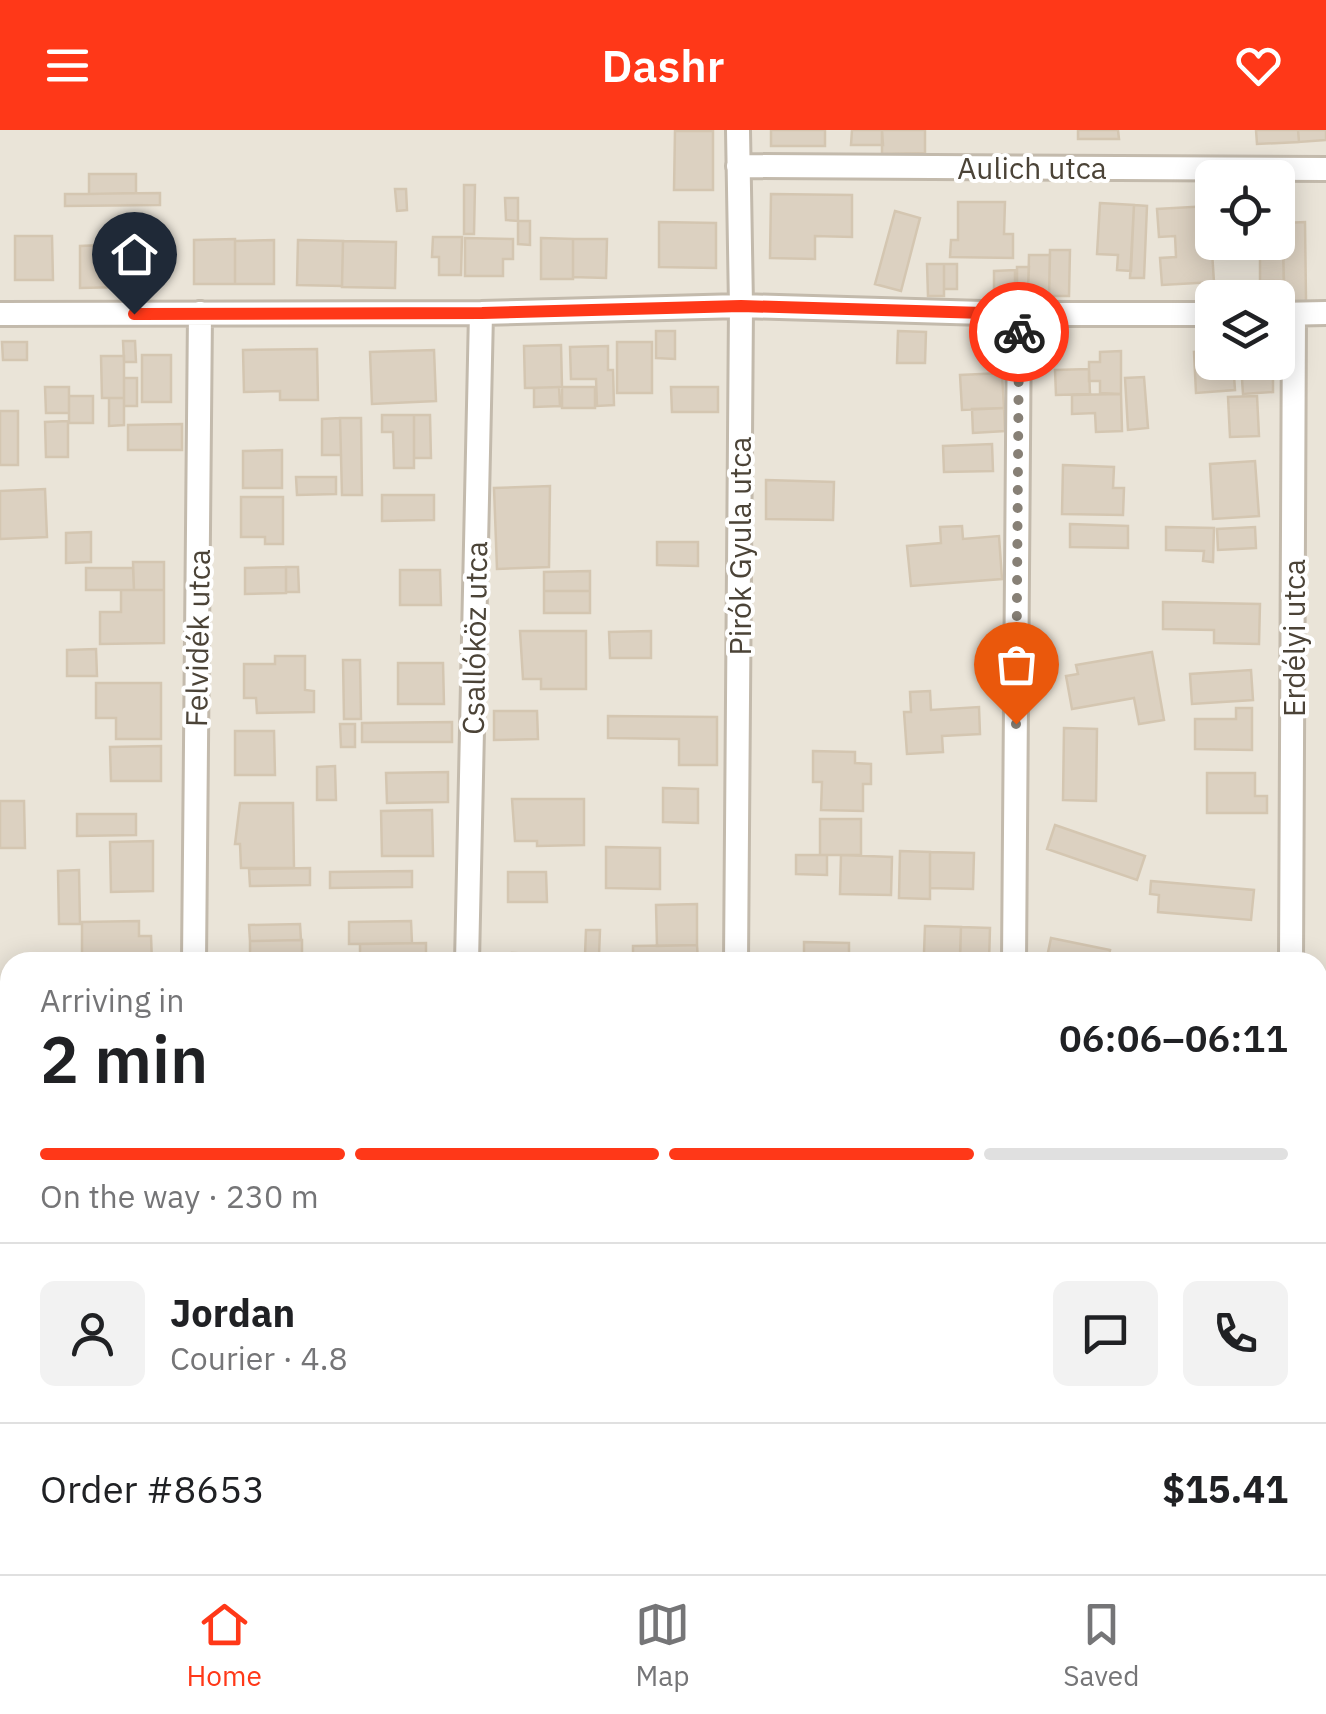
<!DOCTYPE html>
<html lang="en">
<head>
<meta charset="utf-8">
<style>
	body { margin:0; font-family:"IBM Plex Sans",sans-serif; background:#f2f2f2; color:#202124; height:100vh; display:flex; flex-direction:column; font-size:38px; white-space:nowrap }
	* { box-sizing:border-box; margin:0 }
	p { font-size:32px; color:#757577 }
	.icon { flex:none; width:55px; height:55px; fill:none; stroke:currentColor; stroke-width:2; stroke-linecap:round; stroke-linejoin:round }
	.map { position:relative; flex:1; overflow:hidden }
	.details { position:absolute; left:0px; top:822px; width:1328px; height:622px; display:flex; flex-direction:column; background:#fff; border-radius:30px 30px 0 0; box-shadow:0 5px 25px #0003 }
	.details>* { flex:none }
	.tools { position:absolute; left:1195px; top:30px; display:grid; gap:20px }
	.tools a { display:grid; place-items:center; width:100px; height:100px; border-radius:15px; background:#fff; box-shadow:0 5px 25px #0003; font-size:50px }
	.pin { position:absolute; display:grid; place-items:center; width:85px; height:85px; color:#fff; margin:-102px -42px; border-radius:50% 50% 50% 0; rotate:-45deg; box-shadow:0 0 10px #0007 }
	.pin .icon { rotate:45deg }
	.courier { position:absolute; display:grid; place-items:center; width:100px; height:100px; margin:-50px; border:8px solid #ff3818; border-radius:50%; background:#fff; color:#222; box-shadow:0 2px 12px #0007 }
	.head em { font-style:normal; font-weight:600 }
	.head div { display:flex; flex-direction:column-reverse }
	.head { display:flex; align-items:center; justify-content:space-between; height:170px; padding:0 40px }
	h1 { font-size:65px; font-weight:600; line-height:75px }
	.bar { display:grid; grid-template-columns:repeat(4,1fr); gap:15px 10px; align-content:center; height:120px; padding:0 40px }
	.bar i { height:12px; border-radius:8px; background:#e0e0e0 }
	.bar .current { background:#ff3818 }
	.bar p { grid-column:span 4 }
	.line { display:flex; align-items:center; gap:25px; padding:0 40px; border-top:2px solid #e0e0e0 }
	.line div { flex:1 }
	.round { display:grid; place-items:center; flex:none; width:105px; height:105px; border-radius:15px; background:#f2f2f2 }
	header { display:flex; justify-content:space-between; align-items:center; height:130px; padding:0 40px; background:#ff3818; color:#fff; font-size:45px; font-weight:600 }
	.dock { display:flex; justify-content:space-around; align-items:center; height:140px; border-top:2px solid #e0e0e0; background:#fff; font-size:28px; color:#757577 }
	.dock a { display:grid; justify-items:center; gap:5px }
	.dock .current { color:#ff3818 }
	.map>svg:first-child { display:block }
	.residential { fill:#eae4d8; fill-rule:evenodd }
	.building { fill:#dcd1c1; stroke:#d4c6b1; stroke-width:2.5 }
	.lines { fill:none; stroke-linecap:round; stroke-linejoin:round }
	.street-casing { stroke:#c3baac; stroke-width:28 }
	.street { stroke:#fff; stroke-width:22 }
	.done { stroke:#878076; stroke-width:10; stroke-dasharray:0 18 }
	.route { stroke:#ff3818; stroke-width:12 }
	.labels { text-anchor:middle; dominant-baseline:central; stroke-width:8; stroke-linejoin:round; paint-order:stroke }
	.street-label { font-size:30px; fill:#4b4337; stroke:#fff }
</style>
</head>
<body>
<header><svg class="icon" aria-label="menu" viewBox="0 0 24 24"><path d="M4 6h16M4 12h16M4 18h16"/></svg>Dashr<svg class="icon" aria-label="heart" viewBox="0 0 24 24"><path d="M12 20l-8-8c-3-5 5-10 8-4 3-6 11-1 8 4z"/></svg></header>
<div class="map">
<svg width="1326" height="1444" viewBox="0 0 1326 1444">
	<rect width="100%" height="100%" fill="#f6f2ea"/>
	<path class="residential" d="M0,0h1326v1444h-1326zM1212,48h66v64h-66zM1212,168h66v64h-66zM10,832h1308v603h-1308z"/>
	<path class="building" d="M771,0h54v16h-54z
		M852,0h30l1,15h-32z
		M882,0h43v23l-43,1z
		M1078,0h40l1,9h-41z
		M1256,0h42l1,12 -42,2z
		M1298,0h28v10l-27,2z
		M675,1h38v59h-39z
		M89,44h47v19l-47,1z
		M464,55h11l-1,49h-10z
		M395,59h11l1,21 -10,1z
		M160,63v12l-95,1v-12z
		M771,64l81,1v42l-37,-1v23l-45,-1z
		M505,68h13v23l-12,-1z
		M958,72h47l-1,32h9v24l-63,-1 1,-17h7z
		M1100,73l34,2 -3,66 -14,-1 1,-15 -21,-1z
		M1278,74h4l1,50h-32v-12h27z
		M1134,75l13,1 -3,72h-14z
		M1209,76l5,76 -52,3 -2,-27 16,-1 -1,-21 -16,1 -2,-28z
		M895,81l25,7 -19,73 -26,-7z
		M518,91h12v24l-12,-1z
		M659,92l57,1v45l-57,-1z
		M1305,92l1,79 -22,1 -1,-79z
		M102,105h21l1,52 -44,1v-42l23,-1z
		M123,105h24v12h17l1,34 -41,1z
		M15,106h37l1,44h-38z
		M433,107h29l-1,38h-22v-18h-7z
		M465,108l48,1v20h-10v17h-38z
		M541,108l32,1v40h-32z
		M235,109v45h-41v-44z
		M573,109h34l-1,39 -33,-1z
		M274,110v44h-39v-43z
		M298,110l45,1 -1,45 -45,-1z
		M343,111l53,1 -1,46 -53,-1z
		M1050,120h20l-1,46h-20z
		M1260,124h23l1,27h-24z
		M1029,125h21l-1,41h-21z
		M927,134h17v32h-16z
		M944,134h13v25h-13z
		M1017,137h12l-1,20h-11z
		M1015,140v29l-21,1v-29z
		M656,201h19v28l-19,-1z
		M898,201l28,1 -1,31h-28z
		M123,211h12l1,21h-12z
		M2,212h25v18h-24z
		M617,212h35v51h-35z
		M561,215l1,42 -37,1 -1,-42z
		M608,216v24h5l1,35 -17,1 -1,-27h-25l-1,-32z
		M317,219l1,51h-38v-9l-36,1 -1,-42z
		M434,220l2,51 -64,3 -2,-52z
		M1121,221v43l-21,-1v-12h-11v-19h11v-10z
		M1212,221v11h21l2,28 -39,3 -2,-41z
		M142,225h29v47h-29z
		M101,226h23v42h-22z
		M1089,239l1,25 -34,1 -1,-25z
		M1002,243l2,35 -42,2 -2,-35z
		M1144,247l4,51 -20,2 -3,-52z
		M1273,247v15l-30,2 -1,-15z
		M124,248h13v28h-13z
		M45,257h24v26h-23z
		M559,257l1,19 -26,1v-19z
		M562,257h33v21h-33z
		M671,257h47v25h-46z
		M1121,264l1,37 -26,1 -1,-19 -23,1v-19z
		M69,266h24v27h-24z
		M1257,266l2,40 -29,1 -2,-40z
		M109,268h15v27l-15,1z
		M1004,278l1,23 -32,2 -1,-24z
		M0,281h18v54h-18z
		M382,285h32v53h-20l-1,-36h-11z
		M414,285h16l1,43h-17z
		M340,288l1,37h-19v-36z
		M340,288h21l1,77h-20z
		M68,291v36h-22l-1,-35z
		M182,294v26h-54v-25z
		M992,314l1,27 -49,1 -1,-26z
		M282,320v38h-39v-37z
		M1255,331l4,55 -46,3 -3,-55z
		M1063,335l51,2 -1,21h11l-1,27 -61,-1z
		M296,347h40v17l-39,1z
		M766,350l68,2 -1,38 -67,-1z
		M550,356l-1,81 -52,2 -3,-81z
		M45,359l2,48 -47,2v-48z
		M382,365h52v25l-52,1z
		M241,367h42v47h-18v-7h-24z
		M1070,394l58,2v22l-58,-1z
		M962,396l1,13 36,-3 3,43 -91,7 -4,-40 34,-3 -1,-16z
		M1166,397l48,1 -1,34 -10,-1 1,-10 -38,-1z
		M1255,397l1,21 -38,2 -1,-21z
		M91,402v30l-25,1v-30z
		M657,412h41v24l-41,-1z
		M133,432h31v28h-30z
		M286,437h12l1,25h-13z
		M286,437v26l-41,1v-26z
		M86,438h47l1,22h-48z
		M400,440h40l1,35h-41z
		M590,441v20h-46v-19z
		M121,460h43v53l-64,1v-32h21z
		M544,461h46v22h-46z
		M1163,472l97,2 -1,40 -45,-1v-13l-51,-1z
		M520,501h66v58h-45v-10h-18z
		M651,501v27h-41l-1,-26z
		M96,519l1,27h-30v-26z
		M1152,522l12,68 -25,4 -5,-26 -62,11 -6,-33 12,-2 -2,-9z
		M275,526h30v34l9,1v21l-57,1 -1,-15h-12v-34h31z
		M343,530h17l1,59h-17z
		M398,533h45l1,41h-46z
		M1251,540l2,30 -61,4 -2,-30z
		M96,553h65v56h-45v-21h-20z
		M930,561l1,19 48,-3 1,27 -38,2 1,16 -36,2 -3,-42h7l-1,-20z
		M1236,578h16v42l-57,-1v-30h41z
		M494,581h43l1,28 -44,1z
		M608,586l109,1v48h-38v-26l-71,-1z
		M452,592v20h-90v-19z
		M340,594h15v23h-14z
		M1064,598l33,1 -1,72 -33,-1z
		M235,601h39l1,44h-40z
		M161,616v35h-50l-1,-34z
		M813,621l42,1v11l16,1v20h-8v27l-42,-1 1,-28h-9z
		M335,636l1,34h-19v-33z
		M448,642v30l-61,1 -1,-30z
		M1207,643h48v23h12v17h-60z
		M663,658l35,1v34l-35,-1z
		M512,669h72v46l-47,1v-5h-22z
		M0,671h24l1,47h-25z
		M240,673h53l1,65h-53l-1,-24h-5z
		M432,680l1,46h-51l-1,-45z
		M77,684h59v21l-59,1z
		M820,689h41v36h-41z
		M1055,695l90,31 -8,24 -90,-31z
		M153,711v50l-42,1 -1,-50z
		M606,717l54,1v41l-54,-1z
		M900,721l30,1v47l-31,-1z
		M930,722l44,1 -1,36 -43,-1z
		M796,725h31v20l-31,-1z
		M841,725l51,2 -1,38 -51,-1z
		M310,738v17l-60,1 -1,-17z
		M79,740l1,54h-21l-1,-53z
		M412,741v16l-82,1v-16z
		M508,742h38l1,30h-39z
		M1151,751l103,9 -3,30 -93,-8 1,-17 -9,-1z
		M697,774v41l-40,1 -1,-41z
		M139,791v15h12l1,26h-70v-40z
		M411,791l1,22 -63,1v-22z
		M300,794l1,16 -51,1 -1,-16z
		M925,796l36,1 -1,27 -36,-1z
		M961,797l29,1 -1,34h-29z
		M586,800h14l-1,25h-14z
		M1051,808l59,12 -2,12h-62z
		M302,810v21l-52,1v-21z
		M804,812l45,1v19h-45z
		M426,813v19h-66v-18z
		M697,815l1,17h-65v-16z
		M512,823l48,2v5l21,2h-70z
		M1318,842h8v43h-8z
		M10,1088v48h-3l-1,-47z
		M1318,1128h8v31h-8z
		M0,1201h10v71h-10z
		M0,1308h10v47h-10z"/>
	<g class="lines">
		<defs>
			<path id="street" d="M738,36l588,3
				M0,184l481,-1 260,-7 278,8h193
				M1278,184l48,-1
				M194,832l6,-649
				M467,832l14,-649
				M736,832l5,-656 -3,-176
				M1014,832l5,-648
				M1291,832l3,-648
				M0,1162h10
				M1318,1182h8
				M184,1444v-9
				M1011,1444v-9
				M1282,1444v-9"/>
		</defs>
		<use href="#street" class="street-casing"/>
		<use href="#street" class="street"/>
	</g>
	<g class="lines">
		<path class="done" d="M1016,594l3,-392"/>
		<path class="route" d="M134,184l348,-1 259,-7 278,8v18"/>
	</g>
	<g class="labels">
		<g class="street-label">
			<text x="1032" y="37">Aulich utca</text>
			<text transform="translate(739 416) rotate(-90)">Pirók Gyula utca</text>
			<text transform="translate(197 508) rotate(-89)">Felvidék utca</text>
			<text transform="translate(474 508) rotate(-89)">Csallóköz utca</text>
			<text transform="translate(1293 508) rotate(-90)">Erdélyi utca</text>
		</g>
	</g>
</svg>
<div class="tools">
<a><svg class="icon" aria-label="locate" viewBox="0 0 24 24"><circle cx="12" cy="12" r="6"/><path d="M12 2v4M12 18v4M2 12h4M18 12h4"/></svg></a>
<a><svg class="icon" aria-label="layers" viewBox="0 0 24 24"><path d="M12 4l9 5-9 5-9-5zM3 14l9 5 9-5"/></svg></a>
</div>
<div class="pin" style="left:1016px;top:594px;background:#ea580c"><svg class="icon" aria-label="bag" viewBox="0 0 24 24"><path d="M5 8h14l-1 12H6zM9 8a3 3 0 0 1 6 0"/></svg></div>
<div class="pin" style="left:134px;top:184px;background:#1f2937"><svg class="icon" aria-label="home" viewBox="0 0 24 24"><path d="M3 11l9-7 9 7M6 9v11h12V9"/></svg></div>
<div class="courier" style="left:1019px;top:202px"><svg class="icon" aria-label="bike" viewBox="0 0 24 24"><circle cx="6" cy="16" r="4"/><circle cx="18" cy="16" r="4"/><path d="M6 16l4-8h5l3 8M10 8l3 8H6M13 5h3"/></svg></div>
<section class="details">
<div class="head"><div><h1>2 min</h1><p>Arriving in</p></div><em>06:06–06:11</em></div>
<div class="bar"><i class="current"></i><i class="current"></i><i class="current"></i><i></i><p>On the way · 230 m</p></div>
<div class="line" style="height:180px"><a class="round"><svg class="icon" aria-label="person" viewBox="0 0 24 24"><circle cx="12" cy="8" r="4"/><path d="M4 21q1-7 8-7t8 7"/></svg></a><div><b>Jordan</b><p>Courier · 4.8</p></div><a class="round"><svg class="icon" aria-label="chat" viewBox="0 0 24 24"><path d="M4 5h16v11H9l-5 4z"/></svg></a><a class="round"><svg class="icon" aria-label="phone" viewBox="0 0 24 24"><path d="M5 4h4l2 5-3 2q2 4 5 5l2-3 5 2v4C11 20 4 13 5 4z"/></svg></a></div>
<div class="line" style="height:130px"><div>Order #8653</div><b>$15.41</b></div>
</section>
</div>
<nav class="dock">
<a class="current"><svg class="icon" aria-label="home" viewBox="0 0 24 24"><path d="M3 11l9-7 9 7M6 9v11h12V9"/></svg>Home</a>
<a><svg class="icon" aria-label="map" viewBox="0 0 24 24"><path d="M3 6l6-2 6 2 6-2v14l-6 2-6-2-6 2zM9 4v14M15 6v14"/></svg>Map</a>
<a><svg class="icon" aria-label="saved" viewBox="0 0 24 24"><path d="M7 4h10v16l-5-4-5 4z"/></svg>Saved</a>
</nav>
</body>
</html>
